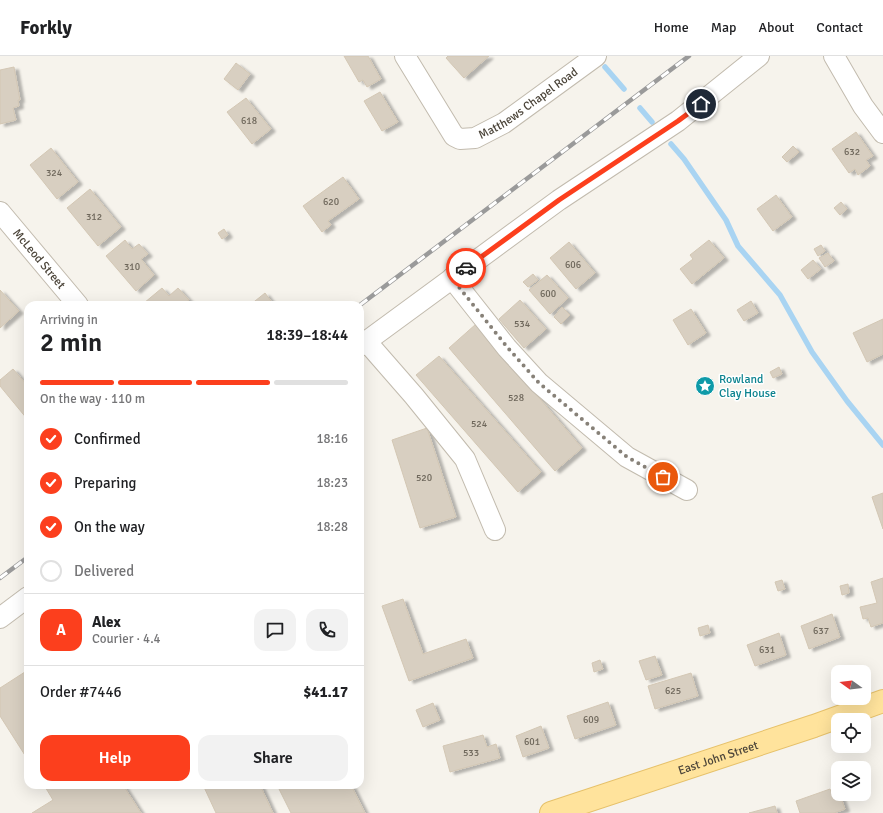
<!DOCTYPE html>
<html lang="en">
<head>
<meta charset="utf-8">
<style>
	body { margin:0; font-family:Signika,sans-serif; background:#f2f2f2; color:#202124; height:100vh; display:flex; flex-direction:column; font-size:15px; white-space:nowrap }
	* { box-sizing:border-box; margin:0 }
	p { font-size:13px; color:#757577 }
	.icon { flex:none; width:22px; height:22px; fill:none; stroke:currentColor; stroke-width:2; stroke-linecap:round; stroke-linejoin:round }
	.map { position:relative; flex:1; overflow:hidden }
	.side { position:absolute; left:24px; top:245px; width:340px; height:488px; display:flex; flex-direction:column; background:#fff; border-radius:12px; box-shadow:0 4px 16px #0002 }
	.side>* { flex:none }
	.needle { width:26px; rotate:285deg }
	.buttons { position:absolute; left:831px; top:609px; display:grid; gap:8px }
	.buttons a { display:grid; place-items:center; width:40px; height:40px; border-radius:8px; background:#fff; box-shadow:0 4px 16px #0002; font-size:20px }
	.pin { position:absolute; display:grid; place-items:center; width:34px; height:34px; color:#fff; margin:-17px; border:2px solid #fff; border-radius:50%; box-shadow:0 1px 4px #0007 }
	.courier { position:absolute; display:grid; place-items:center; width:40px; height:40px; margin:-20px; border:3px solid #fc3f1d; border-radius:50%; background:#fff; color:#222; box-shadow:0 1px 5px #0007 }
	.headline em { font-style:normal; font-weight:600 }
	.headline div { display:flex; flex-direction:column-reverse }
	.headline { display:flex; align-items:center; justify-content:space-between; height:68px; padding:0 16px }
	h1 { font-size:26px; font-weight:600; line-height:30px }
	.bar { display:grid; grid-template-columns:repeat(4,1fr); gap:6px 4px; align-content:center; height:48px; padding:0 16px }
	.bar i { height:5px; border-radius:3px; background:#e0e0e0 }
	.bar .selected { background:#fc3f1d }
	.bar p { grid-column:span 4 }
	.line { display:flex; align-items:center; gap:10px; padding:0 16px; border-top:1px solid #e0e0e0 }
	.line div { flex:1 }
	.round { display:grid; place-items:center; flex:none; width:42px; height:42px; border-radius:12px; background:#f2f2f2 }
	ol { padding:0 16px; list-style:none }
	li { display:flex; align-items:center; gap:12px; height:44px }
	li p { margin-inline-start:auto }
	li .icon { padding:4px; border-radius:50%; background:#fc3f1d; color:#fff; stroke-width:4 }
	li:last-child { color:#757577 }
	li i { width:22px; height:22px; border:2px solid #e0e0e0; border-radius:50% }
	.primary-button { display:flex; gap:8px; margin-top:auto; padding:8px 16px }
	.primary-button a { flex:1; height:46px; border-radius:12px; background:#fc3f1d; color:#fff; font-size:16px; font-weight:600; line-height:46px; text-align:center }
	.primary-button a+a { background:#f2f2f2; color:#202124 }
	header { display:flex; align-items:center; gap:24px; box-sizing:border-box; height:56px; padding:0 20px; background:#fff; border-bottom:1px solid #e0e0e0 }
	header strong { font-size:19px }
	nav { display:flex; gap:22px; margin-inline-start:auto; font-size:14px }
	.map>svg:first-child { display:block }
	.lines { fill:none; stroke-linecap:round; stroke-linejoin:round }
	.stream { stroke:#a9d4f2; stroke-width:5.5 }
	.building { fill:#d8cfc1; stroke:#d3c7b4; filter:url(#shadow) }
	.minor-casing { stroke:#c2bbae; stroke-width:22 }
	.major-casing { stroke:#e6c16a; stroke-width:24 }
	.minor { stroke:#fff; stroke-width:20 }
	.major { stroke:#ffe39c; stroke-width:22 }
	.rail-casing { stroke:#9a9a9a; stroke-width:4.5 }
	.rail { stroke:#fff; stroke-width:3; stroke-dasharray:9; stroke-linecap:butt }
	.done { stroke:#878178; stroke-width:4; stroke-dasharray:0 7.2 }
	.route { stroke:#fc3f1d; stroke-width:5 }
	.labels { text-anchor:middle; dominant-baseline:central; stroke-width:3; stroke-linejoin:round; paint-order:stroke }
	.number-label { font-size:10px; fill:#6e675b }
	.street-label { font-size:12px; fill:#4b4439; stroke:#fff }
	.culture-label { font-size:12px; fill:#0d838f; stroke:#fff; text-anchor:start }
</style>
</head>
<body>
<header>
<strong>Forkly</strong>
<nav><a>Home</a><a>Map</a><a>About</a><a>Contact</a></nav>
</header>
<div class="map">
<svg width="883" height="757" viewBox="0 0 883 757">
	<defs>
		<filter id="shadow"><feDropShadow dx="4.5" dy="2.5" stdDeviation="1" flood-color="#0004"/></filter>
	</defs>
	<rect width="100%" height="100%" fill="#f6f3ec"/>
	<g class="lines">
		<path class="stream" d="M605,11l19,22
			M640,52l12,14
			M671,88l13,15 42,61 12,26 42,49 32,57 35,49 36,44"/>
	</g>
	<path class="building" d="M344,0h24l13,23 -14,8 -4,-7 -4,2z
		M448,0h41l-25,22 -18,-20z
		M236,7l14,11 -12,16 -14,-11z
		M14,11l6,33h-2l1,6 -6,2 3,12 -16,4v-54z
		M380,36l18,30 -16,9 -18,-30z
		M246,42l25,31 -19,15 -25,-32z
		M856,76l17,24 -7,4 4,6 -12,9 -3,-6 -6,4 -17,-24z
		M793,90l6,6 -12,10 -5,-5z
		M51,92l27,34 -21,17 -27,-34z
		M343,121l16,22 -31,22 3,4 -9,7 -19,-26z
		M90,133l31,38 -23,19 -31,-38z
		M776,139l16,22 -19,14 -16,-22z
		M841,146l6,7 -7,6 -6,-7z
		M224,173l4,6 -6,4 -4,-6z
		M125,184l7,9 7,-5 9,10 -7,5 13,16 -18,16 -30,-35z
		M709,184l15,18 -32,26 -12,-15 13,-10 -3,-4z
		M569,186l26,31 -19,16 -26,-31z
		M821,189l4,6 -7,5 -4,-7z
		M828,197l6,8 -9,6 -6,-9z
		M813,204l8,9 -13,10 -7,-9z
		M533,218l5,6 -10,7 -5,-5z
		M547,219l21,23 -18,16 -21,-24z
		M162,232l7,8 9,-8 11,12 -6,5h-37l-2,-2z
		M0,234l19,21 -19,17z
		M265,237l9,12h-24z
		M520,244l26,29 -22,19 -25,-29z
		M751,245l7,12 -14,8 -7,-11z
		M562,251l8,8 -9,9 -7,-7z
		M691,253l15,24 -18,12 -15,-25z
		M883,263v35l-16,8 -14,-29z
		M476,268l106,124 -27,23 -106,-123z
		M439,300l102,116 -23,20 -102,-117z
		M779,311l3,7 -9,4 -3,-6z
		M13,313l15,17v34l-28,-34v-6z
		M427,372l29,89 -36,11 -28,-88z
		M883,437v36l-11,-32z
		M883,522v45l-12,4 -3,-9 -5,1 -3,-12 17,-4 -6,-21z
		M782,524l3,9 -7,2 -3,-9z
		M848,528l1,9 -7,2 -2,-9z
		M403,543l20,55 43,-15 7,19 -64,23 -27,-75z
		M832,558l8,23 -31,12 -8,-23z
		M708,569l2,8 -10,3 -2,-8z
		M779,577l7,22 -31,11 -8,-21z
		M655,600l7,19 -16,5 -7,-19z
		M600,604l3,9 -9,3 -2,-9z
		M28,614v90l-28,-44v-28z
		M691,617l7,23 -43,13 -7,-23z
		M608,646l8,23 -41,14 -8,-23z
		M433,647l7,17 -17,7 -7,-17z
		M541,670l8,22 -26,9 -7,-21z
		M483,679l4,12 9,-3 4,14 -50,14 -7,-26z
		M44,729h79l18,28h-109l21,-13z
		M203,729h57l13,28h-57z
		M277,729h74l14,28h-74z
		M830,733l3,8 7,-2 5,14 -11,4h-34l-4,-12z
		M775,750l2,7h-28z"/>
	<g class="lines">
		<defs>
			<g id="minor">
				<path id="s1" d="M405,0l49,80 6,3 15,-1 29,-15 92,-67"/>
				<path d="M834,0l29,50 20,27"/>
				<path id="s2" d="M0,156l78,93"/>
				<path d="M453,221l5,9 49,62 32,35 88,74 60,33"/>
				<path d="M366,285l48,55 51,63 30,71"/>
				<path d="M360,290l199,-146 119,-79 81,-65"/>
				<path d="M0,562l28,-21"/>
			</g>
			<g id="major">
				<path id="s3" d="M551,757l263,-87 69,-25"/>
			</g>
		</defs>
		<use href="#minor" class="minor-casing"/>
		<use href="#major" class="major-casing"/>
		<use href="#minor" class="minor"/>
		<use href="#major" class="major"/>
		<defs>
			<path id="rail" d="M360,249l329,-249
				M0,522l28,-21"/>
		</defs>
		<use href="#rail" class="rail-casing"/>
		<use href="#rail" class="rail"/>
	</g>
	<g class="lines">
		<path class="done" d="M466,212l-13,8 5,10 50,62 31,35 88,74 36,20"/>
		<path class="route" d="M466,212l93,-68 119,-79 23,-17"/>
	</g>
	<defs>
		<symbol id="sight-disc" viewBox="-11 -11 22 22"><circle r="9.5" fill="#0f9aa8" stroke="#fff"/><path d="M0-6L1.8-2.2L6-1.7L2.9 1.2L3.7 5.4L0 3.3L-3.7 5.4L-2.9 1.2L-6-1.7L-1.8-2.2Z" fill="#fff"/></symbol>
	</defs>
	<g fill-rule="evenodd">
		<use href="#sight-disc" x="694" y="319" width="22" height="22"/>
	</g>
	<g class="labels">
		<g class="number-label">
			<text x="249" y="65">618</text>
			<text x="852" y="96">632</text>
			<text x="54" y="117">324</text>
			<text x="331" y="146">620</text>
			<text x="94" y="161">312</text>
			<text x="573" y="209">606</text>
			<text x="132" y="211">310</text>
			<text x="548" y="238">600</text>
			<text x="522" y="268">534</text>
			<text x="516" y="342">528</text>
			<text x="479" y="368">524</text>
			<text x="424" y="422">520</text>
			<text x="821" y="575">637</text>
			<text x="767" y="594">631</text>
			<text x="673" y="635">625</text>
			<text x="591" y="664">609</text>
			<text x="532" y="686">601</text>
			<text x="471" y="697">533</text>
		</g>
		<g class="street-label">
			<text stroke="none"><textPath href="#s1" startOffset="179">Matthews Chapel Road</textPath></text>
			<text stroke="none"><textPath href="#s2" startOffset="61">McLeod Street</textPath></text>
			<text stroke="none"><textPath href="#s3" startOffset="176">East John Street</textPath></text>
		</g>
		<g class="culture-label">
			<text x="719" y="323">Rowland<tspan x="719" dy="14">Clay House</tspan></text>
		</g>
	</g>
</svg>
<div class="buttons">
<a><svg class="needle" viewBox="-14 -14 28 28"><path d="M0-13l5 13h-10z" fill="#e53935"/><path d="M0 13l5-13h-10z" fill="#757577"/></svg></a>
<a><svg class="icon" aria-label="locate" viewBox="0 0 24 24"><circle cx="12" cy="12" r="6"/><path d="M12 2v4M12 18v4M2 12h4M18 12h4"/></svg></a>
<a><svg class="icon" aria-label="layers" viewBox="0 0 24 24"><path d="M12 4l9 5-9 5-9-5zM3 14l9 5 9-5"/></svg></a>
</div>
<div class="pin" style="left:663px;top:421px;background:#ea580c"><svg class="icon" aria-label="bag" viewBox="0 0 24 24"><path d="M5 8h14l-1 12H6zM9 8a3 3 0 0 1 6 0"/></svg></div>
<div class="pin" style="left:701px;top:48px;background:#1f2937"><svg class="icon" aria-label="home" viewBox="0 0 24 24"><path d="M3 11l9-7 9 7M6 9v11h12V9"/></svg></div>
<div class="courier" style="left:466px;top:212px"><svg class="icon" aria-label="car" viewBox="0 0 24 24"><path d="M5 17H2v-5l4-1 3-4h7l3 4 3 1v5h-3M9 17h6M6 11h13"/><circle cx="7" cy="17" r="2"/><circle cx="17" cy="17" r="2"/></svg></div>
<section class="side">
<div class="headline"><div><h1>2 min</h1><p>Arriving in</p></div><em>18:39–18:44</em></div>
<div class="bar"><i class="selected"></i><i class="selected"></i><i class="selected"></i><i></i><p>On the way · 110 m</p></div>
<ol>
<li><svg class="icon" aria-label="check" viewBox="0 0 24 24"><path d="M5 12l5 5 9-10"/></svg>Confirmed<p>18:16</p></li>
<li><svg class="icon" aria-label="check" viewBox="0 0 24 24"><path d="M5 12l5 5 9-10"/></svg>Preparing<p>18:23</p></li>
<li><svg class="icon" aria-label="check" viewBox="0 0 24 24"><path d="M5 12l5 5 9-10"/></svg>On the way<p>18:28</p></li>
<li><i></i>Delivered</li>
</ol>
<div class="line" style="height:72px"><b class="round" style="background:#fc3f1d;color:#fff">A</b><div><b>Alex</b><p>Courier · 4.4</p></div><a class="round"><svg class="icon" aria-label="chat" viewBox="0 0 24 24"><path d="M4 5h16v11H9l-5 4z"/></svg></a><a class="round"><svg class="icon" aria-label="phone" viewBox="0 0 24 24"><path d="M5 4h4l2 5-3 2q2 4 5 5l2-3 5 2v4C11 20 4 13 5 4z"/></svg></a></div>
<div class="line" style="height:52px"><div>Order #7446</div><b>$41.17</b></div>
<div class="primary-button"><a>Help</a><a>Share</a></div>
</section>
</div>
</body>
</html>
